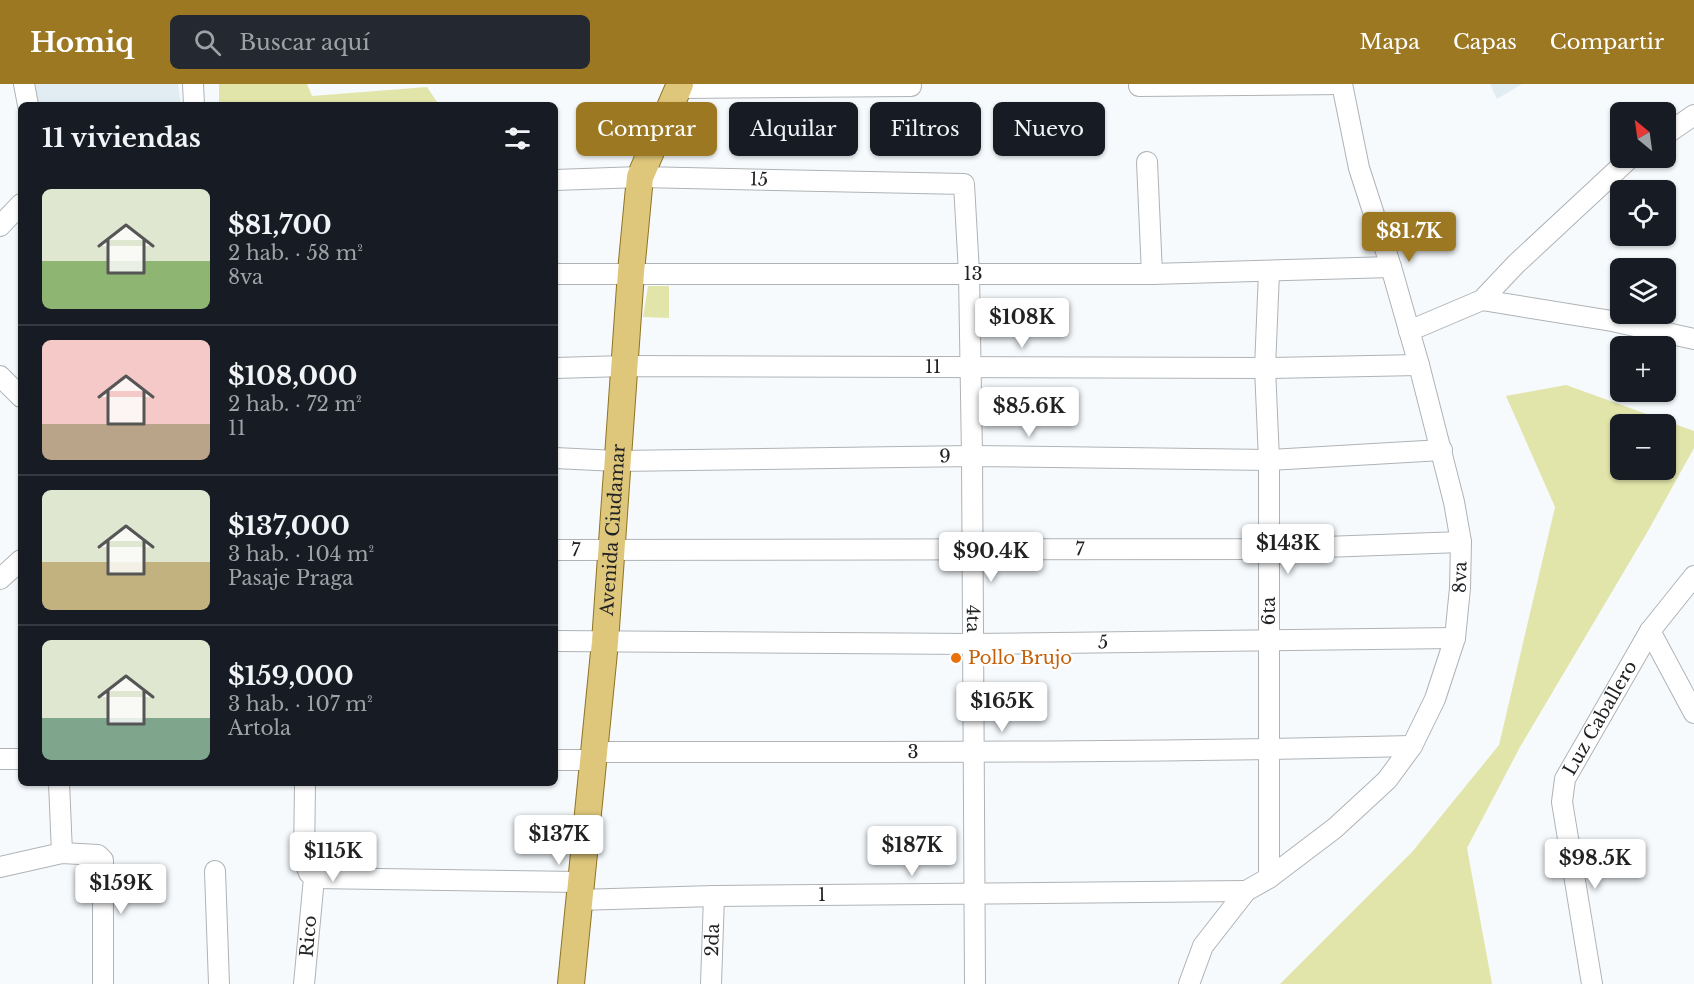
<!DOCTYPE html>
<html lang="es">
<head>
<meta charset="utf-8">
<style>
  :root { --surface:#171b24; --page:#242831; --text:#f1f3f6; --muted:#9ea1a6; --line:#363941; --accent:#9c7823 }
  body { margin:0; font-family:"Libre Baskerville",serif; background:var(--page); color:var(--text); height:100vh; display:flex; flex-direction:column; font-size:22px; white-space:nowrap }
  * { box-sizing:border-box; margin:0 }
  p { font-size:20px; color:var(--muted) }
  .icon { flex:none; width:33px; height:33px; fill:none; stroke:currentColor; stroke-width:2; stroke-linecap:round; stroke-linejoin:round }
  .map { position:relative; flex:1; overflow:hidden }
  .sheet { position:absolute; left:18px; top:18px; width:540px; height:684px; display:flex; flex-direction:column; background:var(--surface); border-radius:9px; box-shadow:0 2px 4px #0004 }
  .sheet>* { flex:none }
  .guide { position:absolute; left:576px; top:18px; width:570px; height:54px; display:flex; gap:12px }
  .needle { width:39px; rotate:331deg }
  .controls { position:absolute; left:1610px; top:18px; display:grid; gap:12px }
  .controls a { display:grid; place-items:center; width:66px; height:66px; border-radius:9px; background:var(--surface); box-shadow:0 2px 4px #0004; font-size:30px }
  .price { position:absolute; translate:-50% -51px; padding:0 14px; border-radius:6px; background:#fff; color:#222; font-size:20px; line-height:39px; filter:drop-shadow(0 2px 3px #0008) }
  .price::after { content:''; position:absolute; left:50%; top:36px; width:18px; height:14px; margin-left:-9px; background:inherit; clip-path:polygon(0 0,100% 0,50% 100%) }
  .price.active { background:var(--accent); color:#fff }
  ul { padding:0; list-style:none }
  li { display:flex; align-items:center; gap:18px; height:150px; padding:0 24px }
  li+li { border-top:2px solid var(--line) }
  li span { display:grid; place-items:center; flex:none; width:168px; height:120px; border-radius:9px; color:#555 }
  li>.icon { margin-inline-start:auto }
  span .icon { width:72px; height:72px; fill:#fffc; stroke-width:1 }
  li b { font-size:26px }
  h2 { display:flex; justify-content:space-between; align-items:center; height:72px; padding:0 24px; font-size:26px }
  .pill { padding:0 21px; border-radius:9px; background:var(--surface); box-shadow:0 2px 4px #0004; font-size:21px; line-height:54px }
  .pill.active { background:var(--accent); color:#fff }
  header { display:flex; align-items:center; gap:36px; box-sizing:border-box; height:84px; padding:0 30px; background:var(--accent); color:#fff }
  header strong { font-size:28px }
  nav { display:flex; gap:33px; margin-inline-start:auto; font-size:21px }
  .search { width:420px; height:54px; background:var(--page); display:flex; align-items:center; gap:15px; box-sizing:border-box; padding:0 21px; border-radius:9px; color:var(--muted); font-size:22px }
  .map>svg:first-child { display:block }
  .built { fill:#e2ecf3 }
  .green { fill:#e2e5aa; fill-rule:evenodd }
  .lines { fill:none; stroke-linecap:round; stroke-linejoin:round }
  .minor-casing { stroke:#afb3b6; stroke-width:22 }
  .major-casing { stroke:#8e7423; stroke-width:28 }
  .minor { stroke:#fff; stroke-width:20 }
  .major { stroke:#dec67b; stroke-width:26 }
  .food-dot { fill:#e8710a; stroke:#fff; stroke-width:2 }
  .labels { text-anchor:middle; stroke-width:4.5; stroke-linejoin:round; paint-order:stroke }
  .street-label { font-size:18px; fill:#212223; stroke:#fff }
  .food-label { font-size:18px; fill:#c56008; stroke:#fff; text-anchor:start }
</style>
</head>
<body>
<header>
<strong>Homiq</strong>
<div class="search"><svg class="icon" aria-label="search" viewBox="0 0 24 24"><circle cx="10" cy="10" r="6"/><path d="M15 15l6 6"/></svg>Buscar aquí</div>
<nav><a>Mapa</a><a>Capas</a><a>Compartir</a></nav>
</header>
<div class="map">
<svg width="1694" height="900" viewBox="0 0 1694 900">
  <rect width="100%" height="100%" fill="#f6fafd"/>
  <path class="built" d="M 28,0 L 178,0 L 181,21 L 34,21 Z
    M 1490,0 L 1522,0 L 1497,15 Z"/>
  <path class="green" d="M 219,0 L 307,0 L 312,12 L 427,3 L 439,21 L 219,21 Z
    M 648,202 L 669,202 L 669,234 L 643,233 Z
    M 1566,301 L 1694,347 L 1694,364 L 1648,447 L 1520,663 L 1467,764 L 1492,900 L 1280,900 L 1412,768 L 1499,661 L 1555,423 L 1506,312 ZM 1620,340 L 1665,340 L 1665,386 L 1620,386 Z"/>
  <g class="lines">
    <g class="minor-casing">
      <g id="minor">
        <path d="M 24,0 L 28,21"/>
        <path d="M 193,0 L 194,21"/>
        <path d="M 1139,0 L 1139,2 L 1342,0"/>
        <path d="M 679,4 L 911,2"/>
        <path d="M 1665,51 L 1694,31"/>
        <path d="M 1147,78 L 1152,190"/>
        <path id="s1" d="M 555,96 L 640,93 L 964,100 L 969,189 L 972,372 L 975,900"/>
        <path d="M 0,142 L 21,120"/>
        <path id="s2" d="M 555,190 L 1152,190 L 1391,183"/>
        <path d="M 1482,216 L 1612,237 L 1694,255"/>
        <path d="M 1409,247 L 1482,216 L 1516,180 L 1630,74"/>
        <path id="s3" d="M 555,284 L 625,282 L 1265,284 L 1419,281"/>
        <path d="M 0,292 L 21,313"/>
        <path id="s4" d="M 555,374 L 617,377 L 972,372 L 1269,376 L 1442,366"/>
        <path id="s5" d="M 555,466 L 1269,465 L 1461,458"/>
        <path d="M 0,495 L 21,476"/>
        <path d="M 1650,547 L 1694,629"/>
        <path id="s6" d="M 555,557 L 972,560 L 1455,554"/>
        <path id="s7" d="M 593,668 C 866,668 1139,669 1412,662"/>
        <path d="M 0,675 L 21,675"/>
        <path d="M 555,676 L 592,676"/>
        <path d="M 59,699 L 62,769"/>
        <path d="M 0,783 L 62,769 L 98,771 L 103,776 L 103,900"/>
        <path d="M 215,787 L 219,900"/>
        <path d="M 314,794 L 580,798"/>
        <path d="M 1269,794 L 1269,376 L 1265,284 L 1269,188"/>
        <path id="s8" d="M 578,816 L 714,812 L 1246,807"/>
        <path id="s9" d="M 304,900 L 314,794 L 309,789 L 304,776 L 305,699"/>
        <path id="s10" d="M 711,900 L 714,812"/>
        <path id="s11" d="M 1189,900 L 1203,862 L 1246,807 L 1269,794 L 1335,744 L 1387,696 L 1412,662 L 1435,615 L 1455,554 L 1460,504 L 1461,458 L 1454,418 L 1419,281 L 1391,183 L 1359,84 L 1342,0"/>
        <path id="s12" d="M 1592,900 L 1562,718 L 1565,695 L 1650,547 L 1694,492"/>
      </g>
    </g>
    <g class="major-casing">
      <g id="major">
        <path id="s13" d="M 571,900 L 605,558 L 631,188 L 640,93 L 680,0"/>
      </g>
    </g>
    <use href="#minor" class="minor"/>
    <use href="#major" class="major"/>
  </g>
  <circle class="food-dot" cx="956" cy="574" r="6"/>
  <g class="labels">
    <g class="street-label">
      <text dy="6" stroke="none"><textPath href="#s1" startOffset="204">15</textPath></text>
      <text dy="6" stroke="none"><textPath href="#s2" startOffset="418">13</textPath></text>
      <text dy="6" stroke="none"><textPath href="#s3" startOffset="378">11</textPath></text>
      <text dy="6" stroke="none"><textPath href="#s4" startOffset="390">9</textPath></text>
      <text dy="6" stroke="none"><textPath href="#s13" startOffset="456">Avenida Ciudamar</textPath></text>
      <text dy="6" stroke="none"><textPath href="#s5" startOffset="525">7</textPath></text>
      <text dy="6" stroke="none"><textPath href="#s5" startOffset="21">7</textPath></text>
      <text dy="6" stroke="none"><textPath href="#s11" startOffset="510">8va</textPath></text>
      <text transform="translate(1269 527) rotate(-90)" y="6">6ta</text>
      <text dy="6" stroke="none"><textPath href="#s1" startOffset="844">4ta</textPath></text>
      <text dy="6" stroke="none"><textPath href="#s6" startOffset="548">5</textPath></text>
      <text dy="6" stroke="none"><textPath href="#s12" startOffset="278">Luz Caballero</textPath></text>
      <text dy="6" stroke="none"><textPath href="#s7" startOffset="320">3</textPath></text>
      <text dy="6" stroke="none"><textPath href="#s8" startOffset="244">1</textPath></text>
      <text dy="6" stroke="none"><textPath href="#s9" startOffset="48">Rico</textPath></text>
      <text dy="6" stroke="none"><textPath href="#s10" startOffset="44">2da</textPath></text>
    </g>
    <g class="food-label">
      <text x="968" y="580">Pollo Brujo</text>
    </g>
  </g>
</svg>
<div class="controls">
<a><svg class="needle" viewBox="-14 -14 28 28"><path d="M0-13l5 13h-10z" fill="#e53935"/><path d="M0 13l5-13h-10z" fill="#9ea1a6"/></svg></a>
<a><svg class="icon" aria-label="locate" viewBox="0 0 24 24"><circle cx="12" cy="12" r="6"/><path d="M12 2v4M12 18v4M2 12h4M18 12h4"/></svg></a>
<a><svg class="icon" aria-label="layers" viewBox="0 0 24 24"><path d="M12 4l9 5-9 5-9-5zM3 14l9 5 9-5"/></svg></a>
<a>+</a>
<a>−</a>
</div>
<b class="price active" style="left:1409px;top:179px">$81.7K</b>
<b class="price" style="left:1022px;top:265px">$108K</b>
<b class="price" style="left:1029px;top:354px">$85.6K</b>
<b class="price" style="left:1288px;top:491px">$143K</b>
<b class="price" style="left:991px;top:499px">$90.4K</b>
<b class="price" style="left:1002px;top:649px">$165K</b>
<b class="price" style="left:559px;top:782px">$137K</b>
<b class="price" style="left:912px;top:793px">$187K</b>
<b class="price" style="left:333px;top:799px">$115K</b>
<b class="price" style="left:1595px;top:806px">$98.5K</b>
<b class="price" style="left:121px;top:831px">$159K</b>
<div class="guide">
<a class="pill active">Comprar</a>
<a class="pill">Alquilar</a>
<a class="pill">Filtros</a>
<a class="pill">Nuevo</a>
</div>
<section class="sheet">
<h2>11 viviendas<svg class="icon" aria-label="filters" viewBox="0 0 24 24"><path d="M4 7h16M4 17h16"/><circle cx="9" cy="7" r="2"/><circle cx="15" cy="17" r="2"/></svg></h2>
<ul>
<li><span style="background:linear-gradient(#dfe7d0 60%,#8fb573 0)"><svg class="icon" aria-label="home" viewBox="0 0 24 24"><path d="M3 11l9-7 9 7M6 9v11h12V9"/></svg></span><div><b>$81,700</b><p>2 hab. · 58 m²</p><p>8va</p></div></li>
<li><span style="background:linear-gradient(#f6c9c9 70%,#b9a48a 0)"><svg class="icon" aria-label="home" viewBox="0 0 24 24"><path d="M3 11l9-7 9 7M6 9v11h12V9"/></svg></span><div><b>$108,000</b><p>2 hab. · 72 m²</p><p>11</p></div></li>
<li><span style="background:linear-gradient(#dfe7d0 60%,#c2b280 0)"><svg class="icon" aria-label="home" viewBox="0 0 24 24"><path d="M3 11l9-7 9 7M6 9v11h12V9"/></svg></span><div><b>$137,000</b><p>3 hab. · 104 m²</p><p>Pasaje Praga</p></div></li>
<li><span style="background:linear-gradient(#dfe7d0 65%,#7fa58c 0)"><svg class="icon" aria-label="home" viewBox="0 0 24 24"><path d="M3 11l9-7 9 7M6 9v11h12V9"/></svg></span><div><b>$159,000</b><p>3 hab. · 107 m²</p><p>Artola</p></div></li>
</ul>
</section>
</div>
</body>
</html>
